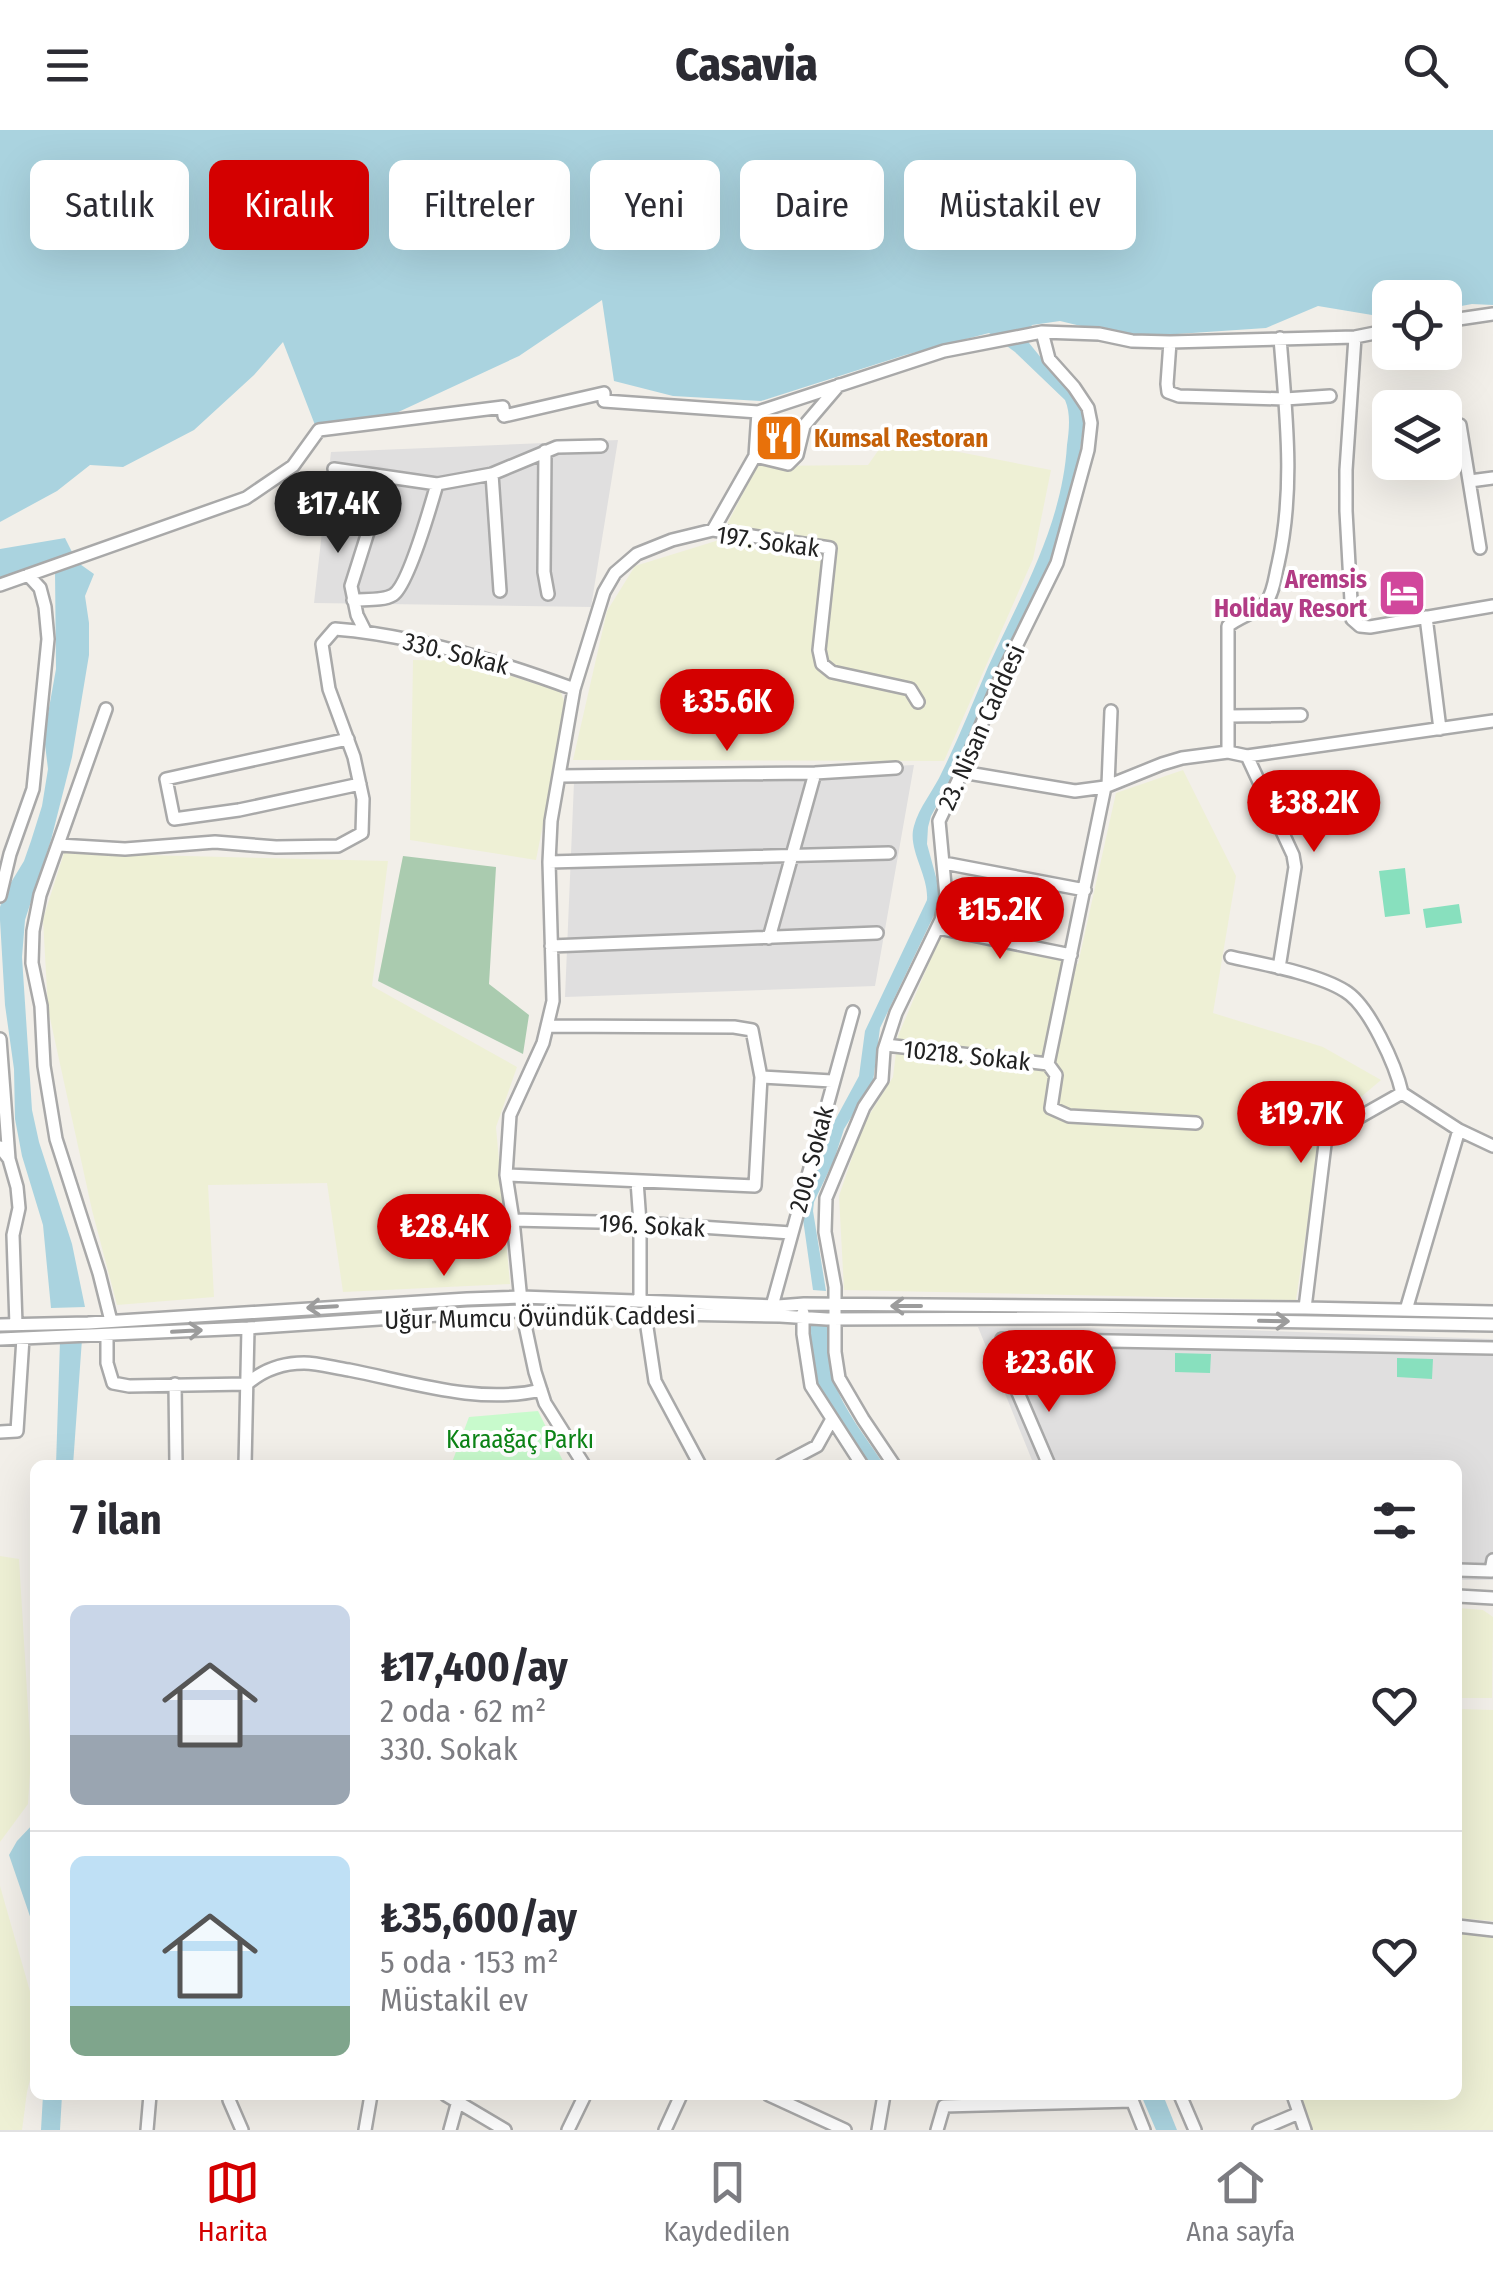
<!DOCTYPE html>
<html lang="tr">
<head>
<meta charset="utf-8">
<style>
  :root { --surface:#fff; --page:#f7f7f7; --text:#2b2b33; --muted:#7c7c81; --line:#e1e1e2; --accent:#d40000 }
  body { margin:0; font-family:"Fira Sans Condensed",sans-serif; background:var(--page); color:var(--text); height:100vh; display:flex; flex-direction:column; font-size:38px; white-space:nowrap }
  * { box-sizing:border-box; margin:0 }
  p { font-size:32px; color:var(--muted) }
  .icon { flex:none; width:55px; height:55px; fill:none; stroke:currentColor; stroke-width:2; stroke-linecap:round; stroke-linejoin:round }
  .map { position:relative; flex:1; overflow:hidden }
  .side { position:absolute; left:30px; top:1330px; width:1432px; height:640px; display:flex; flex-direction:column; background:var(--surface); border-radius:15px; box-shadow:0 10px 40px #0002 }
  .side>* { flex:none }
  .top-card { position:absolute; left:30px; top:30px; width:1435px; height:90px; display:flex; gap:20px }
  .tools { position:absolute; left:1372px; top:150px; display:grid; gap:20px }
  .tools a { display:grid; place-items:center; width:90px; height:90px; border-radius:15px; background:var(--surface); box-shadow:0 10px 40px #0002; font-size:50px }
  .price { position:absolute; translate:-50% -85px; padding:0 22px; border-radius:35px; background:var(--accent); color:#fff; font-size:32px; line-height:65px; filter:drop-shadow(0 2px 5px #0008) }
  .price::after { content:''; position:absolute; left:50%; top:60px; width:30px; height:22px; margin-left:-15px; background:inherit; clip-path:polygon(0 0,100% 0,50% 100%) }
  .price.selected { background:#222; color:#fff }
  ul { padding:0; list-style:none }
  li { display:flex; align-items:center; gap:30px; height:250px; padding:0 40px }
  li+li { border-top:2px solid var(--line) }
  li span { display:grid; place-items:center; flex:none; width:280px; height:200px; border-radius:15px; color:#555 }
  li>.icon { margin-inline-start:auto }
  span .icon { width:120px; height:120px; fill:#fffc; stroke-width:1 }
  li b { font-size:42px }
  h2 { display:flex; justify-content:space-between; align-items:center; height:120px; padding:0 40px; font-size:42px }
  .tag { padding:0 35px; border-radius:15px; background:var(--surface); box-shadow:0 10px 40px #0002; font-size:35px; line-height:90px }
  .tag.selected { background:var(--accent); color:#fff }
  header { display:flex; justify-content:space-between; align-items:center; height:130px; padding:0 40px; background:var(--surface); font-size:45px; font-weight:800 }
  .tabs { display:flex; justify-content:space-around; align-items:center; height:140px; border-top:2px solid var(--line); background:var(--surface); font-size:28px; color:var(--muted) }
  .tabs a { display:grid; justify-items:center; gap:5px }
  .tabs .selected { color:var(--accent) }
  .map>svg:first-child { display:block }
  .residential { fill:#e0dfdf }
  .farmland { fill:#eef0d5 }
  .cemetery { fill:#aacbaf }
  .park { fill:#c8facc }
  .pitch { fill:#88e0be }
  .water { fill:#aad3df }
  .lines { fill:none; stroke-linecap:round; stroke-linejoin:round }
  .minor-casing { stroke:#a9a9a9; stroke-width:16 }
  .minor { stroke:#fff; stroke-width:11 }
  .oneway { stroke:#9c9c9c }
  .labels { text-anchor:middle; stroke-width:8; stroke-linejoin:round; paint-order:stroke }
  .food-label { font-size:25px; font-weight:bold; fill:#c56008; stroke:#fff; text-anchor:start }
  .street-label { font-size:25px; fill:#222; stroke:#fff }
  .hotel-label { font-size:25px; font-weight:bold; fill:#b23c85; stroke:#fff; text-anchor:end }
  .park-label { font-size:25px; fill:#0c8416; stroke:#fff }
</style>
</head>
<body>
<header><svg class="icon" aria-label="menu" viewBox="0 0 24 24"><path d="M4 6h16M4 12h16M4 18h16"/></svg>Casavia<svg class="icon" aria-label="search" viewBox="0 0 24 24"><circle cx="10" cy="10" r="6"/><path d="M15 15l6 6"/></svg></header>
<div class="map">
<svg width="1493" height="2000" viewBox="0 0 1493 2000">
  <rect width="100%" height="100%" fill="#f2efe9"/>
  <path class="residential" d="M 618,310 L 591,477 L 314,473 L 331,322 Z
    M 914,635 L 875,856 L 565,867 L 574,652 Z
    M 978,1197 L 1243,1200 L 1493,1209 L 1493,1450 L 1462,1450 L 1461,1458 L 1458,1458 L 1458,1335 L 1034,1335 Z"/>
  <path class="farmland" d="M 887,308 L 1051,340 L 1033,429 L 944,631 L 573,630 L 607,481 L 635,436 L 719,410 L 757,336 L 868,335 Z
    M 413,530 L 464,531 L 561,562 L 566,577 L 536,730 L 410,710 Z
    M 1183,640 L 1236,746 L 1213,883 L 1323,917 L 1381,950 L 1321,1001 L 1296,1170 L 844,1160 L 839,1066 L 863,995 L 893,947 L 898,906 L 940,807 L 1078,834 L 1116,663 Z
    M 64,723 L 388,731 L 372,856 L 517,937 L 496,997 L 510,1154 L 343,1162 L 327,1053 L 208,1055 L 214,1167 L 117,1175 L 92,1080 L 48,879 L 43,789 Z
    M 0,1426 L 19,1429 L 31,1628 L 28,1674 L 0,1712 Z
    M 1458,1478 L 1483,1480 L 1493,1487 L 1492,1568 L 1458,1568 Z
    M 1458,1579 L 1493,1580 L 1493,1791 L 1458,1788 Z
    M 0,1756 L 35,1879 L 35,1929 L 27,1962 L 22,2000 L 0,2000 Z
    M 1458,1803 L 1493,1807 L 1493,2000 L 1309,2000 L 1296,1965 L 1458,1965 Z"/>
  <path class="cemetery" d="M 403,726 L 496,737 L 489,854 L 529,885 L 523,924 L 378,851 Z"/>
  <path class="park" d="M 538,1281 L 565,1335 L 451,1335 L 469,1287 Z"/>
  <path class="pitch" d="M 1405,738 L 1410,784 L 1385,787 L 1379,741 Z
    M 1459,774 L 1462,793 L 1426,798 L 1423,779 Z
    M 1175,1223 L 1211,1224 L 1210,1243 L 1175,1242 Z
    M 1397,1228 L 1433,1229 L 1432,1249 L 1397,1247 Z"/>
  <path class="water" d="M 0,0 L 1493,0 L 1493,175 L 1472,174 L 1445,179 L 1445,168 L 1390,168 L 1390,188 L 1318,176 L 1266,198 L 1177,204 L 1123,206 L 1060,191 L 1032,195 L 1025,208 L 1080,276 L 1084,290 L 1078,336 L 1064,392 L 1049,440 L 1016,503 L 956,641 L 931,686 L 928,697 L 927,714 L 939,758 L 936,781 L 880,898 L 873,952 L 844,999 L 834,1030 L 814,1072 L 813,1081 L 826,1161 L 813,1160 L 802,1082 L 833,994 L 859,946 L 865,901 L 927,770 C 929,745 907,719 914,696 C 919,677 934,660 942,642 C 959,608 973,572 988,537 C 1021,465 1062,396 1067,315 C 1069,300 1071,284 1065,270 L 1015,222 L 989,203 L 905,225 L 761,271 L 673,266 L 614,251 L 602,170 L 519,226 L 394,284 L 315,295 L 283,212 L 254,245 L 194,300 L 123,337 L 90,335 L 57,361 L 0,392 Z
    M 65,408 L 77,432 L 94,444 L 85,466 L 89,493 L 89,525 L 72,627 L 51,710 L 25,790 L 22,827 L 32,980 L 39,1012 L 72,1114 L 85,1177 L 51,1178 L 43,1095 L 22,1026 L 15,989 L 14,939 L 5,875 L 0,790 L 0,777 L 4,764 L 24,731 L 31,711 L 42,676 L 48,639 L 44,606 L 56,539 L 55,441 L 0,455 L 0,419 Z
    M 807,1194 L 827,1195 C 828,1214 829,1233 834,1251 C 843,1279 868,1310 884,1335 L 869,1335 L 818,1255 L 812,1240 Z
    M 82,1209 L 73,1335 L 56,1335 L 60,1211 Z
    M 35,1692 L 35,1801 L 9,1725 L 17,1711 Z
    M 43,1965 L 62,1965 L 60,2000 L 41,2000 Z
    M 1141,1965 L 1163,1965 L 1177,2000 L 1156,2000 Z"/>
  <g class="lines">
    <g class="minor-casing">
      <path id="minor" d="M 1445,191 L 1493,184
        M 1355,207 L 1346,340 L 1346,381 L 1352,489 L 1360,496 L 1370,497 L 1493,476
        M 1170,212 L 1167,254 L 1168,262 L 1179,266 L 1285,269 L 1330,266
        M 1460,295 L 1480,418
        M 545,321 L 544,442 L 548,464
        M 755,326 L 788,334 L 797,325 L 804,296 L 839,255
        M 334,339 L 437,354 L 492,344 L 557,317 L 601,316
        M 492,344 L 500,461
        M 1470,351 L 1493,348
        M 713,400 L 755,326 L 758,282
        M 0,455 L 246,368 L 293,336 L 319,300 L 503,277 L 504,286 L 604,263 L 604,271 L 758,282 L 944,221 L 1042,202 L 1099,204 L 1132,211 L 1170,212 L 1355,207 L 1390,200
        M 353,470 C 365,469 383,471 393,465 C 408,456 431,375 437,354
        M 1426,487 L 1440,599
        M 365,501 L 357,485 L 351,456 L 385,348
        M 106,579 L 40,765 L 33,801 L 32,833 L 41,876 L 44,936 L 56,1009 L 99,1143 L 111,1191
        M 1229,586 L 1301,585
        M 348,609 L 166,649 L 174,689 L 239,680 L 360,654
        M 1228,622 L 1228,496 C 1240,486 1259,482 1267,471 C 1274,461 1275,446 1278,434 C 1295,359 1286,284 1280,208
        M 1247,626 L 1293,725 L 1295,737 L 1279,838
        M 962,642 L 1075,661 L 1105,657 L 1162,634 L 1182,628 L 1228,622 L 1247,626 L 1493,591
        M 560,646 L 815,643 L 896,638
        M 1108,655 L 1111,581
        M 1105,657 L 1048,934 L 1056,945 L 1051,978 L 1069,986 L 1196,993
        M 59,715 L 125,719 L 215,712 L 276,717 L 338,716 L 362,703 L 363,669 L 354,627 L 329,559 L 322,514 L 335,499 C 413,505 501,532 574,559
        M 549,732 L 889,723
        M 944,733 L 1085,760
        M 0,766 L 10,724 L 33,659 L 48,509 L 45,477 L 40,458 L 28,445
        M 938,798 L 1071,825
        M 769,808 L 815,643
        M 551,816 L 877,803
        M 1231,827 C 1263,834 1318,844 1345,861 C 1369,875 1396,936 1402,963 L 1459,1000 L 1406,1180
        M 0,909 L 9,1029
        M 886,915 L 1048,934
        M 761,947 L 832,951
        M 1459,1000 L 1493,1016
        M 0,1017 L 9,1029 L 17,1057 L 19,1078 L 13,1105 L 16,1195
        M 506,1045 L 755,1056 L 761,947 L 752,900 L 734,897 L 547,896
        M 637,1051 L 640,1093 L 640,1171
        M 513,1090 L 640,1093 L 791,1103
        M 772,1176 L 853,882
        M 1305,1178 L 1326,1006 L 1402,963
        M 803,1183 L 803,1204 L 811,1256 L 862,1335
        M 645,1184 L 655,1251 L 700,1335
        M 0,1195 L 88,1193 L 467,1169 L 521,1167 L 778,1176 L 804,1174 L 1305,1178 L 1493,1182
        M 107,1205 L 107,1233 L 113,1253 L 129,1256 L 247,1254 C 263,1240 282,1233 304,1233 C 318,1233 335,1238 349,1240 C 411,1252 479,1275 541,1260
        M 0,1209 L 248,1198 L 468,1183 L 522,1181 L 780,1186 L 827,1189 L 1090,1188 L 1493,1195
        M 175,1254 L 176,1335
        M 0,1302 L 17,1301 L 23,1208
        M 245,1335 L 248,1198
        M 584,1335 L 545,1273 L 535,1242 L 522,1181 L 513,1090 L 506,1045 L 510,985 L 543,913 L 553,871 L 549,732 L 551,691 L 574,559 L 604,462 L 615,443 L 637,424 L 672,410 L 713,400 L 830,418 L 819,520 L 822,534 L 832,542 L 910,559 L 918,572
        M 781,1335 L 817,1316 L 832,1289
        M 894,1335 L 863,1289 L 839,1248 L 835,1222 L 835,1157 L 825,1102 L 826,1068 L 864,977 L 882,950 L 884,920 L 896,883 L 941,790 L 946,766 L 939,691 L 962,642 L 1001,547 L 1057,433 L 1088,320 L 1091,293 L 1088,278 L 1074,257 L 1049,229 L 1042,202
        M 1049,1335 L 1013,1251 L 1002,1209 L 1493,1218
        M 1458,1440 L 1491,1441 L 1493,1430
        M 1458,1466 L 1493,1468
        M 1458,1796 L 1493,1800
        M 229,1965 L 229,1970 L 242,2000
        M 446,1965 L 505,2000
        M 769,1965 L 845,2000
        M 1130,1965 L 1144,2000
        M 1180,1965 L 1195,2000
        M 1293,1965 L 1305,2000
        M 147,2000 L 150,1965
        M 365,2000 L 371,1965
        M 450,2000 L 458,1971
        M 568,2000 L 585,1965
        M 665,2000 L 681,1965
        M 878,2000 L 884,1965
        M 937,2000 L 944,1976 L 1132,1971
        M 1259,2000 L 1299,1983"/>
    </g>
    <use href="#minor" class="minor"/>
  </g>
  <defs><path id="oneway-shaft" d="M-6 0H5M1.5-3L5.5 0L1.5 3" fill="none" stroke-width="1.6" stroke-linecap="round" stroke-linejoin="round" transform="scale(2.5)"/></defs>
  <g class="oneway">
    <use href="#oneway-shaft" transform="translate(906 1176) rotate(-180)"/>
    <use href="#oneway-shaft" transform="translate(322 1177) rotate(177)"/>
    <use href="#oneway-shaft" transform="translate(1274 1191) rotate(1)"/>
    <use href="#oneway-shaft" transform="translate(187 1201) rotate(-3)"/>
  </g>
  <defs>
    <g id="restaurant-square" transform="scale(2.5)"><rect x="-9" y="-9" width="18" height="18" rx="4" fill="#e8710a" stroke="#fff"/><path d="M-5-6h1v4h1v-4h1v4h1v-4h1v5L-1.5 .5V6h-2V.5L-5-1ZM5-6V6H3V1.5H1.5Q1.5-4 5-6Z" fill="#fff"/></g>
    <g id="hotel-square" transform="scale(2.5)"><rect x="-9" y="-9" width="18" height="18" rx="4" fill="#d1479c" stroke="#fff"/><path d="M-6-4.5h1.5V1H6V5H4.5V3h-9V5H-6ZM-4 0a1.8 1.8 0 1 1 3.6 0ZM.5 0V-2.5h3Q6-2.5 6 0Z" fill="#fff"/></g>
  </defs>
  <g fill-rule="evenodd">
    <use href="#restaurant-square" x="779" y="308"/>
    <use href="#hotel-square" x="1402" y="463"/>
  </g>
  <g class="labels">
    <g class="food-label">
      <text x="814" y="317">Kumsal Restoran</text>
    </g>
    <g class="street-label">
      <text transform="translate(768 411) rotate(8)" y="9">197. Sokak</text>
      <text transform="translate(456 523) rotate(14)" y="9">330. Sokak</text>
      <text transform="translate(981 597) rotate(-66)" y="9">23. Nisan Caddesi</text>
      <text transform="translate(967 925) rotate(6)" y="9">10218. Sokak</text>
      <text transform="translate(811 1029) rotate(-75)" y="9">200. Sokak</text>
      <text transform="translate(652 1095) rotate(3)" y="9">196. Sokak</text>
      <text transform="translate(540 1187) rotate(-1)" y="9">Uğur Mumcu Övündük Caddesi</text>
    </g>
    <g class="hotel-label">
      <text x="1367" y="458">Aremsis<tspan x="1367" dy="29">Holiday Resort</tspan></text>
    </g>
    <g class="park-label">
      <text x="520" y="1318">Karaağaç Parkı</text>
    </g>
  </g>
</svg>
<div class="tools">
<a><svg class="icon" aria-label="locate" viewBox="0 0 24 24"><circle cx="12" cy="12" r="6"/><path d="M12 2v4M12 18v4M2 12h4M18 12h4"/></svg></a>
<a><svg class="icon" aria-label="layers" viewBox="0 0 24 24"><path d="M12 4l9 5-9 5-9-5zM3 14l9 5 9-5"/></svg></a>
</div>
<b class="price selected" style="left:338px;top:426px">₺17.4K</b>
<b class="price" style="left:727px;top:624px">₺35.6K</b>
<b class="price" style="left:1314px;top:725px">₺38.2K</b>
<b class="price" style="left:1000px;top:832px">₺15.2K</b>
<b class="price" style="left:1301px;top:1036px">₺19.7K</b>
<b class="price" style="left:444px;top:1149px">₺28.4K</b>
<b class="price" style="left:1049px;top:1285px">₺23.6K</b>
<div class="top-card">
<a class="tag">Satılık</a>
<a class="tag selected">Kiralık</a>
<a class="tag">Filtreler</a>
<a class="tag">Yeni</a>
<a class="tag">Daire</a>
<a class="tag">Müstakil ev</a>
</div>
<section class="side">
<h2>7 ilan<svg class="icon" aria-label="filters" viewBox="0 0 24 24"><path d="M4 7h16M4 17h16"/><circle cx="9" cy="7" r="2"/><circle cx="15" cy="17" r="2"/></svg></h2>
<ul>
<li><span style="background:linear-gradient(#c9d6e8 65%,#9aa5b1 0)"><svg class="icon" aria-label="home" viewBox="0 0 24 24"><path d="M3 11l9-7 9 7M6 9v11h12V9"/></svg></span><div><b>₺17,400/ay</b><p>2 oda · 62 m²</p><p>330. Sokak</p></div><svg class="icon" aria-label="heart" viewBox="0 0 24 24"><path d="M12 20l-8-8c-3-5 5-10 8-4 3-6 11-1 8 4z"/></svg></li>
<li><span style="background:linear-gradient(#bfe0f5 75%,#7fa58c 0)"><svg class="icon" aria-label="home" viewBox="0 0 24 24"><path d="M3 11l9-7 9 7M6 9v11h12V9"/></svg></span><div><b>₺35,600/ay</b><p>5 oda · 153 m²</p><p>Müstakil ev</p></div><svg class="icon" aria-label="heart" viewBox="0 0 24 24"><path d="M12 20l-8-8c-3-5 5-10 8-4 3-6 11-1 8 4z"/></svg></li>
</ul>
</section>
</div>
<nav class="tabs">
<a class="selected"><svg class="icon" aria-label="map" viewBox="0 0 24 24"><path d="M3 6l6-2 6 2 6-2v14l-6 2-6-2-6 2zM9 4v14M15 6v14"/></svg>Harita</a>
<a><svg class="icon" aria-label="saved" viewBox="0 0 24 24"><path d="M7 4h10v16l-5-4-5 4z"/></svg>Kaydedilen</a>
<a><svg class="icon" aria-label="home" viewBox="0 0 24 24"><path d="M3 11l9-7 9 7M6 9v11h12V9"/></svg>Ana sayfa</a>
</nav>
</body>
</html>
